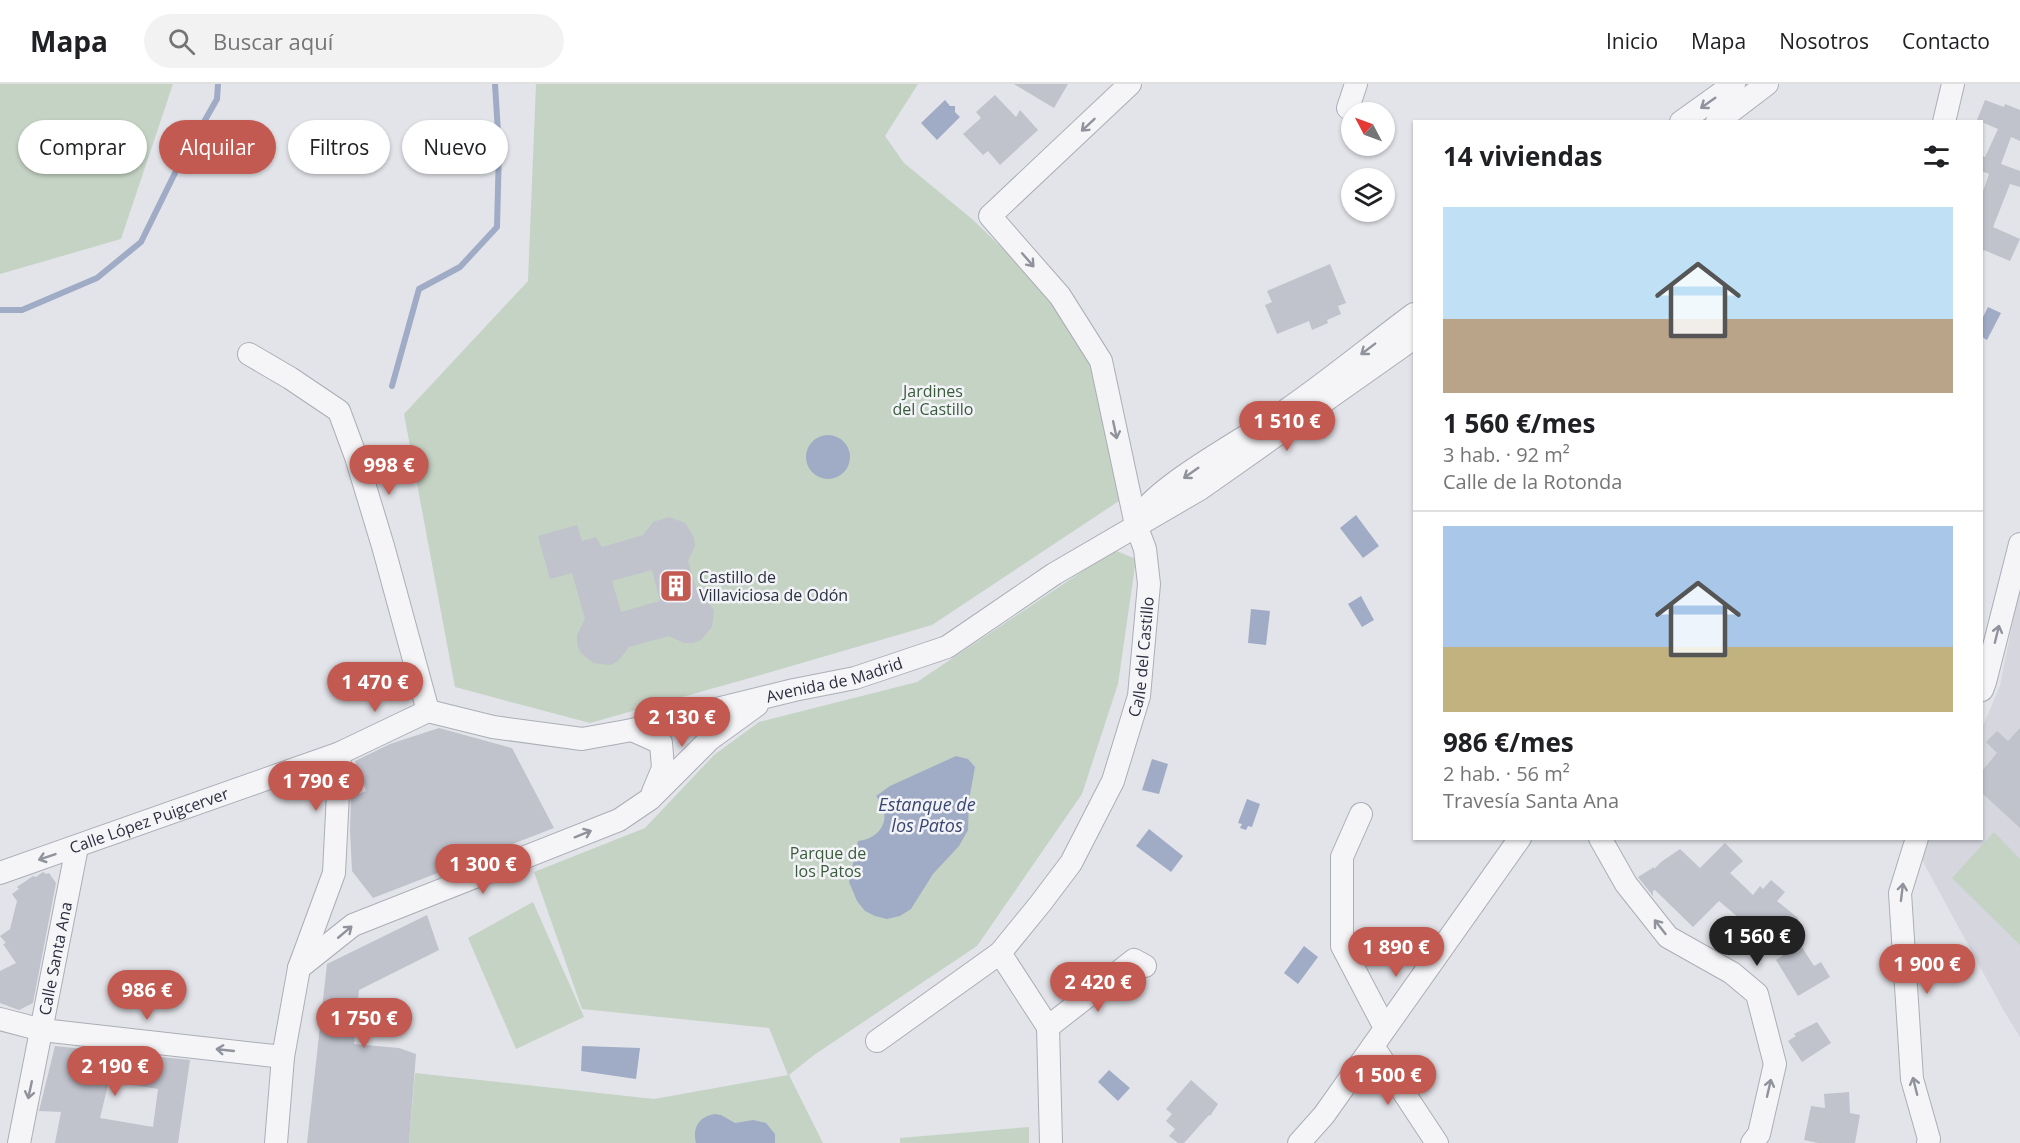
<!DOCTYPE html>
<html lang="es">
<head>
<meta charset="utf-8">
<style>
  :root { --surface:#fff; --page:#f2f2f2; --text:#202124; --muted:#757577; --line:#e0e0e0; --accent:#c35a52 }
  body { margin:0; font-family:"Open Sans",sans-serif; background:var(--page); color:var(--text); height:100vh; display:flex; flex-direction:column; font-size:22px; white-space:nowrap }
  * { box-sizing:border-box; margin:0 }
  p { font-size:20px; color:var(--muted) }
  .icon { flex:none; width:33px; height:33px; fill:none; stroke:currentColor; stroke-width:2; stroke-linecap:round; stroke-linejoin:round }
  .map { position:relative; flex:1; overflow:hidden }
  .details { position:absolute; left:1413px; top:36px; width:570px; height:720px; display:flex; flex-direction:column; background:var(--surface); border-radius:0px; box-shadow:0 2px 4px #0004 }
  .details>* { flex:none }
  .top-card { position:absolute; left:18px; top:36px; width:570px; height:54px; display:flex; gap:12px }
  .needle { width:39px; rotate:311deg }
  .controls { position:absolute; left:1341px; top:18px; display:grid; gap:12px }
  .controls a { display:grid; place-items:center; width:54px; height:54px; border-radius:50%; background:var(--surface); box-shadow:0 2px 4px #0004; font-size:30px }
  .price { position:absolute; translate:-50% -51px; padding:0 14px; border-radius:21px; background:var(--accent); color:#fff; font-size:20px; line-height:39px; filter:drop-shadow(0 2px 3px #0008) }
  .price::after { content:''; position:absolute; left:50%; top:36px; width:18px; height:14px; margin-left:-9px; background:inherit; clip-path:polygon(0 0,100% 0,50% 100%) }
  .price.on { background:#222; color:#fff }
  ul { padding:0; list-style:none }
  li { display:grid; align-content:center; gap:12px; height:318px; padding:0 30px }
  li+li { border-top:2px solid var(--line) }
  li span { display:grid; place-items:center; height:186px; border-radius:0px; color:#555 }
  li>.icon { margin-inline-start:auto }
  span .icon { width:108px; height:108px; fill:#fffc; stroke-width:1 }
  li b { font-size:26px }
  h2 { display:flex; justify-content:space-between; align-items:center; height:72px; padding:0 30px; font-size:26px }
  .pill { padding:0 21px; border-radius:27px; background:var(--surface); box-shadow:0 2px 4px #0004; font-size:21px; line-height:54px }
  .pill.on { background:var(--accent); color:#fff }
  header { display:flex; align-items:center; gap:36px; box-sizing:border-box; height:84px; padding:0 30px; background:var(--surface); border-bottom:2px solid var(--line) }
  header strong { font-size:28px }
  nav { display:flex; gap:33px; margin-inline-start:auto; font-size:21px }
  .search { width:420px; height:54px; background:var(--page); display:flex; align-items:center; gap:15px; box-sizing:border-box; padding:0 21px; border-radius:33px; color:var(--muted); font-size:22px }
  .map>svg:first-child { display:block }
  .built { fill:#d5d6de }
  .green { fill:#c5d3c4 }
  .water { fill:#a0abc6 }
  .lines { fill:none; stroke-linecap:round; stroke-linejoin:round }
  .stream { stroke:#a0abc6; stroke-width:6 }
  .building { fill:#c0c2cc; fill-rule:evenodd }
  .street-casing { stroke:#abaeb6; stroke-width:24 }
  .street { stroke:#f5f5f8; stroke-width:22 }
  .oneway { stroke:#90929c }
  .labels { text-anchor:middle; stroke-width:5; stroke-linejoin:round; paint-order:stroke }
  .park-label { font-size:16px; fill:#3a5b3b; stroke:#f2f3f7 }
  .poi-label { font-size:16px; fill:#2c2f40; stroke:#f2f3f7; text-anchor:start }
  .street-label { font-size:16px; fill:#2c2f40; stroke:#f2f3f7 }
  .water-label { font-size:18px; font-style:italic; fill:#394671; stroke:#f2f3f7 }
</style>
</head>
<body>
<header>
<strong>Mapa</strong>
<div class="search"><svg class="icon" aria-label="search" viewBox="0 0 24 24"><circle cx="10" cy="10" r="6"/><path d="M15 15l6 6"/></svg>Buscar aquí</div>
<nav><a>Inicio</a><a>Mapa</a><a>Nosotros</a><a>Contacto</a></nav>
</header>
<div class="map">
<svg width="2020" height="1059" viewBox="0 0 2020 1059">
  <rect width="100%" height="100%" fill="#e2e4e9"/>
  <path class="built" d="M 2020,500 L 2020,953 L 2004,927 L 1921,774 L 1929,755 L 1982,754 L 1982,644 L 2000,602 Z"/>
  <path class="green" d="M 0,0 L 173,0 L 121,155 L 0,190 Z
    M 536,0 L 918,0 L 885,52 L 904,79 L 972,135 L 1048,208 L 1093,285 L 1134,407 L 932,541 L 764,590 L 590,639 L 455,603 L 404,330 L 528,197 Z
    M 1114,466 L 1136,475 L 1118,600 L 1082,710 L 977,862 L 814,971 L 789,991 L 823,1059 L 409,1059 L 415,989 L 654,1015 L 788,991 L 769,944 L 582,925 L 534,788 L 645,744 L 714,671 L 759,638 L 917,598 Z
    M 1994,748 L 2020,775 L 2020,861 L 1952,794 Z
    M 533,818 L 584,933 L 516,965 L 468,854 Z
    M 1029,1043 L 1029,1059 L 900,1059 L 900,1054 Z"/>
  <path class="water" d="M 945,16 L 950,22 L 955,22 L 955,28 L 960,33 L 937,56 L 921,39 Z
    M 1988,223 L 2001,229 L 1987,256 L 1982,253 L 1982,235 Z
    M806 373a22 22 0 1 1 44 0a22 22 0 1 1-44 0Z
    M 1356,431 L 1379,462 L 1363,474 L 1340,444 Z
    M 1361,512 L 1374,536 L 1362,543 L 1348,520 Z
    M 1251,525 L 1270,527 L 1266,561 L 1248,559 Z
    M 956,672 L 968,675 L 975,683 L 969,716 L 968,746 L 959,762 L 933,790 L 911,825 L 900,832 L 887,835 L 875,832 L 865,827 L 857,817 L 849,798 L 858,757 C 883,755 893,731 876,712 L 890,702 Z
    M 1152,675 L 1168,680 L 1159,710 L 1142,706 Z
    M 1247,715 L 1260,720 L 1252,743 L 1248,742 L 1246,746 L 1240,744 L 1242,740 L 1238,739 Z
    M 1149,745 L 1183,772 L 1171,788 L 1136,762 Z
    M 1407,849 L 1421,860 L 1398,889 L 1384,877 Z
    M 1304,862 L 1318,873 L 1298,900 L 1284,889 Z
    M 582,962 L 640,964 L 636,995 L 581,987 Z
    M 1109,986 L 1130,1004 L 1118,1017 L 1098,998 Z
    M 715,1030 L 721,1031 L 735,1039 L 753,1036 L 766,1039 L 775,1050 L 775,1059 L 696,1059 C 692,1044 699,1032 715,1030 Z"/>
  <g class="lines">
    <path class="stream" d="M 0,226 L 22,226 L 97,194 L 141,158 L 175,89 L 217,15 L 218,0
      M 392,302 L 419,205 L 460,183 L 497,143 L 499,65 L 495,0"/>
  </g>
  <path class="building" d="M 1014,0 L 1068,0 L 1054,24 Z
    M 995,11 L 1016,33 L 1020,26 L 1038,46 L 1000,81 L 988,67 L 983,71 L 963,50 L 981,34 L 976,28 Z
    M 1985,16 L 2004,23 L 2005,20 L 2020,26 L 2020,57 L 2011,53 L 2001,80 L 2020,87 L 2020,103 L 2010,100 L 1993,143 L 2020,155 L 2010,177 L 1984,166 L 1982,169 L 1982,110 L 1989,90 L 1982,87 L 1982,72 L 1985,73 L 1998,45 L 1977,36 Z
    M 1330,180 L 1346,219 L 1338,222 L 1341,230 L 1327,236 L 1328,239 L 1312,246 L 1309,237 L 1277,250 L 1265,221 L 1272,218 L 1267,207 Z
    M 669,433 L 685,439 L 694,453 L 695,462 L 688,477 L 697,508 L 704,512 L 714,526 L 712,543 L 701,556 L 693,559 L 684,559 L 669,552 L 629,563 L 618,577 L 610,581 L 593,579 L 580,568 L 577,559 L 577,551 L 585,535 L 572,489 L 550,495 L 538,452 L 577,441 L 582,457 L 596,453 L 602,463 L 643,451 L 653,438 ZM 652,486 L 660,517 L 621,528 L 612,497 Z
    M 439,644 L 512,664 L 554,744 L 373,814 L 352,787 L 350,746 L 351,713 L 366,707 L 355,677 L 390,660 Z
    M 2020,644 L 2020,744 L 1982,709 L 1982,687 L 1997,669 L 1986,658 L 1997,647 L 2008,657 Z
    M 1725,759 L 1743,777 L 1730,789 L 1753,811 L 1760,802 L 1763,805 L 1771,796 L 1785,808 L 1777,817 L 1798,834 L 1787,847 L 1774,835 L 1759,851 L 1719,817 L 1693,843 L 1655,806 L 1653,807 L 1653,812 L 1638,793 L 1654,783 L 1654,785 L 1661,778 L 1680,765 L 1700,784 Z
    M 43,788 L 46,790 L 49,789 L 56,799 L 33,919 L 19,926 L 0,919 L 0,887 L 16,879 L 3,860 L 6,859 L 0,852 L 10,845 L 17,817 L 12,810 L 19,805 L 17,803 L 33,792 L 36,793 Z
    M 427,831 L 439,866 L 359,906 L 354,960 L 399,964 L 416,970 L 409,1059 L 307,1059 L 327,880 Z
    M 1800,860 L 1814,882 L 1821,878 L 1830,893 L 1798,912 L 1776,876 Z
    M 1817,938 L 1831,959 L 1802,978 L 1788,957 L 1796,952 L 1794,950 Z
    M 55,962 L 190,976 L 178,1059 L 55,1059 L 61,1028 L 39,1027 ZM 109,997 L 158,1005 L 153,1043 L 100,1034 Z
    M 1191,996 L 1218,1020 L 1210,1032 L 1209,1031 L 1184,1059 L 1178,1059 L 1169,1052 L 1175,1045 L 1166,1037 L 1172,1030 L 1166,1025 Z
    M 1849,1008 L 1850,1029 L 1860,1031 L 1855,1059 L 1818,1059 L 1804,1056 L 1811,1022 L 1825,1024 L 1824,1010 Z"/>
  <g class="lines">
    <g class="street-casing">
      <g id="street">
        <path d="M 1348,24 L 1356,0"/>
        <path d="M 1681,38 L 1734,0"/>
        <path d="M 1717,38 L 1767,0"/>
        <path d="M 1944,38 L 1953,0"/>
        <path d="M 249,270 L 290,294 L 339,327 L 356,373 L 383,462 L 428,627"/>
        <path d="M 1139,434 C 1152,405 1245,354 1275,334 C 1323,302 1368,264 1414,230"/>
        <path d="M 1982,606 L 1985,598 L 2020,460"/>
        <path id="s1" d="M 428,627 L 493,643 L 582,655 L 632,646 L 794,606 L 855,594 L 947,563 L 1054,490 L 1200,405 L 1414,254"/>
        <path d="M 632,646 L 661,659 L 663,684 L 653,708"/>
        <path d="M 1361,730 L 1342,773 L 1342,862 L 1385,944"/>
        <path d="M 1600,754 L 1626,800 L 1668,853 L 1732,889 L 1757,910 L 1775,980 L 1759,1050 L 1752,1059"/>
        <path d="M 1917,754 L 1900,809 L 1912,995 L 1929,1055 L 1928,1059"/>
        <path id="s2" d="M 0,789 L 340,669 L 428,627"/>
        <path d="M 1000,869 L 1048,943 L 1051,1059"/>
        <path d="M 299,884 L 353,841 L 619,736 L 650,715 L 710,655 L 757,621"/>
        <path d="M 0,935 L 42,946 L 283,973"/>
        <path d="M 1048,943 L 1134,876 L 1145,882"/>
        <path id="s3" d="M 877,957 L 1000,869 L 1040,820 L 1071,779 L 1113,697 L 1139,612 L 1149,500 L 1145,465 L 1136,441 L 1101,277 L 1060,212 L 990,132 L 1130,0"/>
        <path d="M 1373,962 L 1437,1059"/>
        <path id="s4" d="M 19,1059 L 77,763"/>
        <path d="M 276,1059 L 283,973 L 299,884 L 334,789 L 340,669"/>
        <path d="M 1299,1059 L 1324,1031 L 1520,754"/>
      </g>
    </g>
    <use href="#street" class="street"/>
  </g>
  <defs><path id="oneway-shaft" d="M-6 0H5M1.5-3L5.5 0L1.5 3" fill="none" stroke-width="1.6" stroke-linecap="round" stroke-linejoin="round" transform="scale(1.5)"/></defs>
  <g class="oneway">
    <use href="#oneway-shaft" transform="translate(1708 19) rotate(145)"/>
    <use href="#oneway-shaft" transform="translate(1088 41) rotate(137)"/>
    <use href="#oneway-shaft" transform="translate(1028 176) rotate(49)"/>
    <use href="#oneway-shaft" transform="translate(1368 265) rotate(143)"/>
    <use href="#oneway-shaft" transform="translate(1115 346) rotate(78)"/>
    <use href="#oneway-shaft" transform="translate(1191 389) rotate(145)"/>
    <use href="#oneway-shaft" transform="translate(1997 550) rotate(-76)"/>
    <use href="#oneway-shaft" transform="translate(583 750) rotate(-22)"/>
    <use href="#oneway-shaft" transform="translate(47 773) rotate(161)"/>
    <use href="#oneway-shaft" transform="translate(1902 808) rotate(-83)"/>
    <use href="#oneway-shaft" transform="translate(1660 843) rotate(-128)"/>
    <use href="#oneway-shaft" transform="translate(345 848) rotate(-40)"/>
    <use href="#oneway-shaft" transform="translate(225 966) rotate(-174)"/>
    <use href="#oneway-shaft" transform="translate(1915 1002) rotate(-104)"/>
    <use href="#oneway-shaft" transform="translate(1769 1004) rotate(-77)"/>
    <use href="#oneway-shaft" transform="translate(30 1006) rotate(102)"/>
  </g>
  <defs>
    <g id="building-square" transform="scale(1.725)"><rect x="-9" y="-9" width="18" height="18" rx="4" fill="#c35a52" stroke="#f2f3f7"/><path d="M-4-6H4V6H1V3H-1V6H-4ZM-2.5-4.3h1.7v1.8h-1.7ZM.8-4.3h1.7v1.8H.8ZM-2.5-1h1.7V.8h-1.7ZM.8-1h1.7V.8H.8Z" fill="#fff"/></g>
  </defs>
  <g fill-rule="evenodd">
    <use href="#building-square" x="676" y="502"/>
  </g>
  <g class="labels">
    <g class="park-label">
      <text x="933" y="313">Jardines<tspan x="933" dy="18">del Castillo</tspan></text>
      <text x="828" y="775">Parque de<tspan x="828" dy="18">los Patos</tspan></text>
    </g>
    <g class="poi-label">
      <text x="699" y="499">Castillo de<tspan x="699" dy="18">Villaviciosa de Odón</tspan></text>
    </g>
    <g class="street-label">
      <text dy="6" stroke="none"><textPath href="#s3" startOffset="486">Calle del Castillo</textPath></text>
      <text dy="6" stroke="none"><textPath href="#s1" startOffset="416">Avenida de Madrid</textPath></text>
      <text dy="6" stroke="none"><textPath href="#s2" startOffset="158">Calle López Puigcerver</textPath></text>
      <text dy="6" stroke="none"><textPath href="#s4" startOffset="188">Calle Santa Ana</textPath></text>
    </g>
    <g class="water-label">
      <text x="927" y="727">Estanque de<tspan x="927" dy="21">los Patos</tspan></text>
    </g>
  </g>
</svg>
<div class="controls">
<a><svg class="needle" viewBox="-14 -14 28 28"><path d="M0-13l5 13h-10z" fill="#e53935"/><path d="M0 13l5-13h-10z" fill="#757577"/></svg></a>
<a><svg class="icon" aria-label="layers" viewBox="0 0 24 24"><path d="M12 4l9 5-9 5-9-5zM3 14l9 5 9-5"/></svg></a>
</div>
<b class="price" style="left:1287px;top:368px">1 510 €</b>
<b class="price" style="left:389px;top:412px">998 €</b>
<b class="price" style="left:375px;top:629px">1 470 €</b>
<b class="price" style="left:682px;top:664px">2 130 €</b>
<b class="price" style="left:316px;top:728px">1 790 €</b>
<b class="price" style="left:483px;top:811px">1 300 €</b>
<b class="price on" style="left:1757px;top:883px">1 560 €</b>
<b class="price" style="left:1396px;top:894px">1 890 €</b>
<b class="price" style="left:1927px;top:911px">1 900 €</b>
<b class="price" style="left:1098px;top:929px">2 420 €</b>
<b class="price" style="left:147px;top:937px">986 €</b>
<b class="price" style="left:364px;top:965px">1 750 €</b>
<b class="price" style="left:115px;top:1013px">2 190 €</b>
<b class="price" style="left:1388px;top:1022px">1 500 €</b>
<div class="top-card">
<a class="pill">Comprar</a>
<a class="pill on">Alquilar</a>
<a class="pill">Filtros</a>
<a class="pill">Nuevo</a>
</div>
<section class="details">
<h2>14 viviendas<svg class="icon" aria-label="filters" viewBox="0 0 24 24"><path d="M4 7h16M4 17h16"/><circle cx="9" cy="7" r="2"/><circle cx="15" cy="17" r="2"/></svg></h2>
<ul>
<li><span style="background:linear-gradient(#bfe0f5 60%,#b9a48a 0)"><svg class="icon" aria-label="home" viewBox="0 0 24 24"><path d="M3 11l9-7 9 7M6 9v11h12V9"/></svg></span><div><b>1 560 €/mes</b><p>3 hab. · 92 m²</p><p>Calle de la Rotonda</p></div></li>
<li><span style="background:linear-gradient(#a9c7e8 65%,#c2b280 0)"><svg class="icon" aria-label="home" viewBox="0 0 24 24"><path d="M3 11l9-7 9 7M6 9v11h12V9"/></svg></span><div><b>986 €/mes</b><p>2 hab. · 56 m²</p><p>Travesía Santa Ana</p></div></li>
</ul>
</section>
</div>
</body>
</html>
